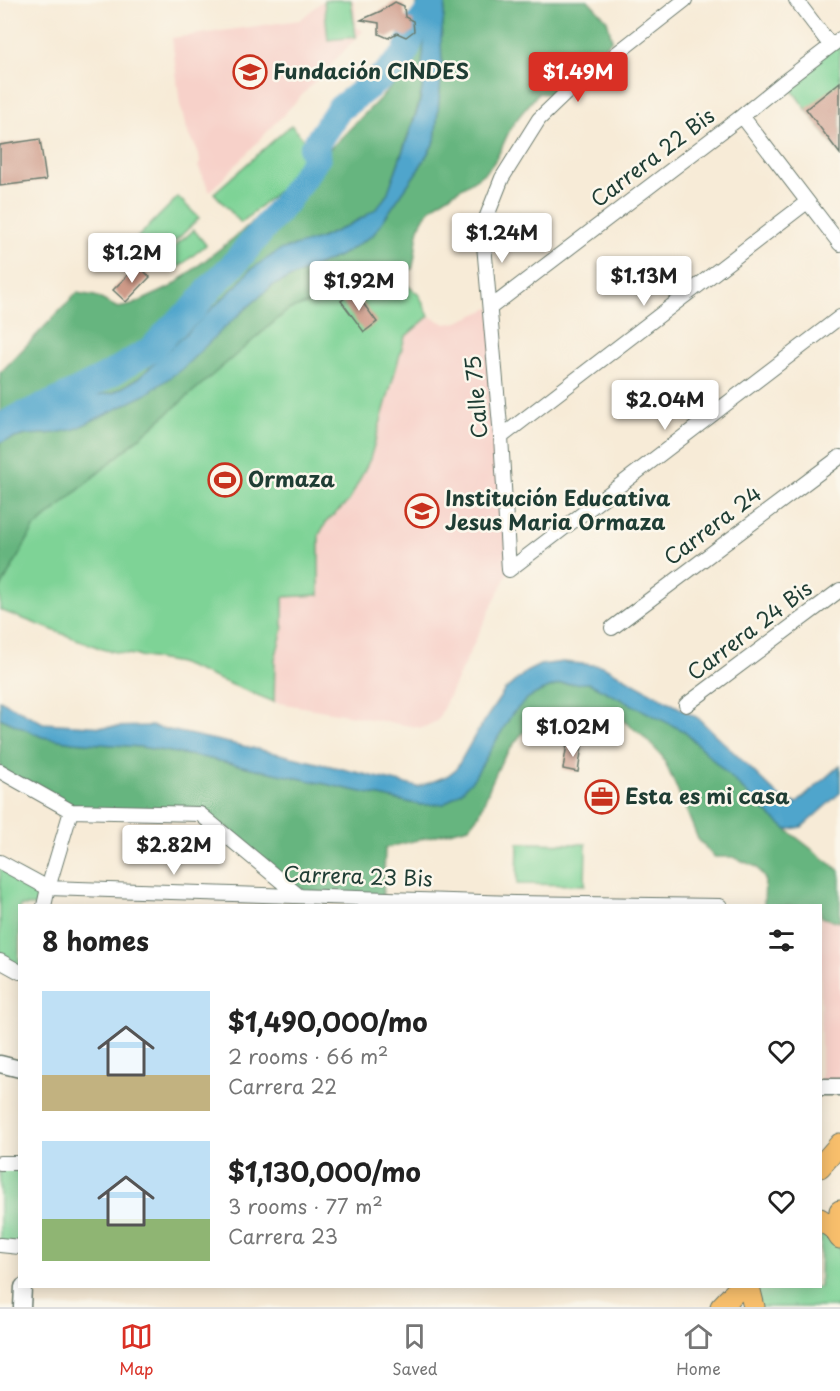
<!DOCTYPE html>
<html lang="en">
<head>
<meta charset="utf-8">
<style>
  :root { --surface:#fff; --page:#f6f6f6; --text:#222; --muted:#767676; --line:#e0e0e0; --accent:#d93025 }
  body { margin:0; font-family:"Playpen Sans",sans-serif; background:var(--page); color:var(--text); height:100vh; display:flex; flex-direction:column; font-size:22px; white-space:nowrap }
  * { box-sizing:border-box; margin:0 }
  p { font-size:20px; color:var(--muted) }
  .icon { flex:none; width:33px; height:33px; fill:none; stroke:currentColor; stroke-width:2; stroke-linecap:round; stroke-linejoin:round }
  .map { position:relative; flex:1; overflow:hidden }
  .drawer { position:absolute; left:18px; top:904px; width:804px; height:384px; display:flex; flex-direction:column; background:var(--surface); border-radius:0px; box-shadow:0 3px 15px #0003 }
  .drawer>* { flex:none }
  .price { position:absolute; translate:-50% -51px; padding:0 14px; border-radius:6px; background:#fff; color:#222; font-size:20px; line-height:39px; filter:drop-shadow(0 2px 3px #0008) }
  .price::after { content:''; position:absolute; left:50%; top:36px; width:18px; height:14px; margin-left:-9px; background:inherit; clip-path:polygon(0 0,100% 0,50% 100%) }
  .price.selected { background:var(--accent); color:#fff }
  ul { padding:0; list-style:none }
  li { display:flex; align-items:center; gap:18px; height:150px; padding:0 24px }
  li span { display:grid; place-items:center; flex:none; width:168px; height:120px; border-radius:0px; color:#555 }
  li>.icon { margin-inline-start:auto }
  span .icon { width:72px; height:72px; fill:#fffc; stroke-width:1 }
  li b { font-size:26px }
  h2 { display:flex; justify-content:space-between; align-items:center; height:72px; padding:0 24px; font-size:26px }
  .tabs { display:flex; justify-content:space-around; align-items:center; height:84px; border-top:2px solid var(--line); background:var(--surface); font-size:16px; color:var(--muted) }
  .tabs a { display:grid; justify-items:center; gap:3px }
  .tabs .selected { color:var(--accent) }
  .map>svg:first-child { display:block }
  .built { fill:#f7d1c9 }
  .green { fill:#7ed396; stroke:#4e8865; stroke-width:1.5 }
  .forest { fill:#66b57f; stroke:#42795a; stroke-width:1.5 }
  .water { fill:#50a5cc; stroke:#387180; stroke-width:1.5 }
  .lines { fill:none; stroke-linecap:round; stroke-linejoin:round }
  .river { stroke:#50a5cc; stroke-width:27 }
  .building { fill:#ce9a88 }
  .minor-casing { stroke:#6b7a6d; stroke-width:16 }
  .tertiary-casing { stroke:#6b7a6d; stroke-width:19 }
  .primary-casing { stroke:#6b7a6d; stroke-width:23 }
  .minor { stroke:#fff; stroke-width:14 }
  .tertiary { stroke:#fff; stroke-width:16 }
  .primary { stroke:#f8bf6c; stroke-width:21 }
  .labels { text-anchor:middle; stroke-width:5; stroke-linejoin:round; paint-order:stroke }
  .poi-label { font-size:21px; font-weight:bold; fill:#1f3d34; stroke:#fbf7ec; text-anchor:start }
  .street-label { font-size:21px; fill:#1f3d34; stroke:#fbf7ec }
</style>
</head>
<body>
<div class="map">
<svg width="840" height="1307" viewBox="0 0 840 1307">
  <rect width="100%" height="100%" fill="#fbf7ec"/>
  <filter id="ink" filterUnits="userSpaceOnUse"><feTurbulence type="fractalNoise" baseFrequency=".0167" numOctaves="2"/><feDisplacementMap in="SourceGraphic" scale="12" xChannelSelector="R" yChannelSelector="G"/><feConvolveMatrix kernelMatrix="1 2 1 2 8 2 1 2 1" color-interpolation-filters="sRGB"/></filter>
  <filter id="wash" filterUnits="userSpaceOnUse"><feTurbulence type="fractalNoise" baseFrequency=".008" numOctaves="4" result="noise"/><feDisplacementMap in="SourceGraphic" scale="24" xChannelSelector="R" yChannelSelector="G"/><feGaussianBlur stdDeviation="1.35" result="paint"/><feColorMatrix in="noise" values="0 0 0 0 0 0 0 0 0 0 0 0 0 0 0 0 0 1.4 0 .05"/><feComposite in="paint" operator="in"/></filter>
  <g filter="url(#wash)">
    <rect width="100%" height="100%" fill="#f7ebd7"/>
    <path class="built" d="M 324,0 L 354,0 L 357,27 L 363,31 L 210,192 L 198,166 L 200,163 L 199,155 L 196,147 L 189,136 L 180,105 L 172,38 L 300,20 Z
      M 490,308 L 509,570 L 437,721 L 422,728 L 274,702 L 275,659 L 283,629 L 283,597 L 319,594 L 319,535 L 327,521 L 349,501 L 370,459 L 405,337 L 429,316 L 446,324 L 458,322 Z
      M 820,917 L 840,922 L 840,1087 L 821,1087 Z"/>
    <path class="green" d="M 324,0 L 351,0 L 356,37 L 328,40 Z
      M 840,39 L 840,154 L 785,81 Z
      M 291,125 L 318,156 L 241,223 L 214,193 Z
      M 178,197 L 199,218 L 156,260 L 136,239 Z
      M 194,230 L 206,245 L 179,267 L 167,253 Z
      M 396,276 L 419,295 L 429,316 L 405,337 L 370,459 L 349,501 L 327,521 L 319,535 L 319,595 L 283,597 L 283,629 L 275,659 L 274,702 L 179,663 L 105,650 L 0,610 L 0,589 L 34,528 L 288,310 Z
      M 518,843 L 586,844 L 585,885 L 517,884 Z
      M 0,862 L 48,888 L 44,906 L 20,906 L 19,972 L 0,961 Z
      M 0,1163 L 19,1163 L 19,1247 L 0,1245 Z
      M 821,1219 L 840,1238 L 840,1307 L 754,1307 L 749,1287 L 820,1287 Z"/>
    <path class="forest" d="M 417,0 L 432,0 L 424,41 L 422,67 L 424,80 L 418,106 L 387,195 L 377,208 L 364,217 L 343,228 L 251,269 L 237,285 L 139,378 L 113,393 L 90,396 L 41,407 L 7,410 L 0,412 L 0,373 L 77,293 L 95,296 L 118,308 L 132,305 L 171,287 L 240,233 L 338,141 L 415,63 Z
      M 446,0 L 588,0 L 607,20 L 612,40 L 568,78 L 561,88 L 552,94 L 538,93 C 530,104 520,114 512,126 C 503,141 499,161 484,173 C 466,188 439,197 425,216 C 414,231 418,252 412,269 L 288,310 L 34,528 L 0,589 L 0,442 L 26,435 L 56,433 L 225,327 L 272,286 L 343,254 L 373,235 L 418,170 L 435,141 L 442,69 L 441,38 Z
      M 589,683 L 684,731 L 762,808 L 787,830 L 840,871 L 840,922 L 821,917 L 820,906 L 764,906 L 765,879 L 757,867 L 733,857 L 714,857 L 698,839 L 683,802 L 662,756 L 642,735 L 617,716 L 588,711 L 551,712 L 536,719 L 519,737 L 502,760 L 491,784 L 480,813 L 469,827 L 385,848 L 383,899 L 299,896 L 200,814 L 71,811 L 0,771 L 0,718 L 42,737 L 73,742 L 141,747 L 206,758 L 421,805 L 444,804 L 462,791 L 512,714 L 528,698 L 541,691 L 560,684 Z"/>
    <path class="water" d="M 432,0 L 446,0 L 441,38 L 442,69 L 435,141 L 418,170 L 373,235 L 343,254 L 272,286 L 225,327 L 182,369 L 145,395 L 75,429 L 56,433 L 26,435 L 0,442 L 0,412 L 7,410 L 41,407 L 90,396 L 113,393 L 139,378 L 237,285 L 251,269 L 280,250 L 319,239 L 343,228 L 364,217 L 377,208 L 387,195 L 419,106 L 424,80 L 422,67 L 424,41 Z
      M 563,662 L 603,666 L 698,718 L 783,800 L 797,803 L 840,765 L 840,793 L 802,827 L 787,830 L 762,808 L 684,731 L 589,683 L 560,684 L 541,691 L 528,698 L 512,714 L 474,778 L 462,791 L 444,804 L 421,805 L 206,758 L 141,747 L 73,742 L 42,737 L 0,718 L 0,700 L 43,723 L 106,727 L 151,726 L 284,755 L 418,787 L 447,776 L 456,769 L 477,732 L 505,690 L 526,672 L 540,665 Z"/>
    <g class="lines">
      <path class="river" d="M 0,428 L 16,418 L 55,402 L 105,377 L 152,349 L 172,327 L 194,308 L 212,286 L 233,265 L 286,202 L 318,156 L 312,150 L 339,109 L 384,75 L 404,56 L 414,31 L 430,10 L 432,0"/>
    </g>
    <g id="blocks">
      <path class="building" d="M 395,2 L 404,6 L 405,17 L 413,21 L 414,31 L 406,37 L 397,33 L 388,38 L 379,34 L 379,23 L 361,20 L 381,11 Z
        M 840,82 L 840,154 L 806,109 Z
        M 40,139 L 46,180 L 0,186 L 0,145 Z
        M 138,265 L 150,277 L 126,302 L 113,290 Z
        M 354,291 L 377,322 L 364,332 L 341,301 Z
        M 567,744 L 582,746 L 578,772 L 563,769 Z"/>
    </g>
  </g>
  <g filter="url(#ink)">
    <use href="#blocks" fill-opacity="0" stroke="#6b7a6d" stroke-width="1.5"/>
    <g class="lines">
      <g class="minor-casing">
        <path id="minor" d="M 796,0 L 831,46
          M 742,116 L 840,244
          M 490,308 L 742,116 L 785,81 L 840,39
          M 501,437 L 807,202
          M 509,570 L 501,437 L 484,245 L 485,221 L 502,178 L 539,119 L 565,94 L 685,0
          M 509,570 L 840,317
          M 612,628 L 840,457
          M 686,705 L 840,590
          M 0,771 L 71,811 L 200,814 L 299,896
          M 0,862 L 48,888 L 514,903 L 720,906
          M 44,906 L 48,888 L 71,811
          M 0,961 L 20,972
          M 0,1163 L 20,1163
          M 0,1245 L 20,1247"/>
      </g>
      <g class="tertiary-casing">
        <path id="tertiary" d="M 0,1064 L 20,1069
          M 820,1087 L 840,1087
          M 22,1307 L 23,1287"/>
      </g>
      <g class="primary-casing">
        <path id="primary" d="M 820,1167 L 840,1144
          M 840,1211 L 840,1214
          M 820,1219 L 835,1230 L 840,1238
          M 749,1287 L 754,1307
          M 721,1307 L 740,1287"/>
      </g>
      <use href="#minor" class="minor"/>
      <use href="#tertiary" class="tertiary"/>
      <use href="#primary" class="primary"/>
    </g>
  </g>
  <defs>
    <g id="school-ring" transform="scale(1.725)"><circle r="9.5" fill="#fbf7ec" stroke="#c8321e" stroke-width="1.5"/><path d="M0-5L7-2L0 1L-7-2ZM-4 1L0 2.5L4 1V4Q0 6-4 4Z" fill="#c8321e"/></g>
    <g id="stadium-ring" transform="scale(1.725)"><circle r="9.5" fill="#fbf7ec" stroke="#c8321e" stroke-width="1.5"/><path d="M0-5a6.5 5 0 1 0 0 10a6.5 5 0 1 0 0-10ZM-3.5-1.8h7v3.6h-7Z" fill="#c8321e"/></g>
    <g id="office-ring" transform="scale(1.725)"><circle r="9.5" fill="#fbf7ec" stroke="#c8321e" stroke-width="1.5"/><path d="M-6-3h4V-5.5h4V-3h4V5H-6ZM-1-4.5V-3h2v-1.5ZM-6 0V1H6V0Z" fill="#c8321e"/></g>
  </defs>
  <g fill-rule="evenodd">
    <use href="#school-ring" x="250" y="72"/>
    <use href="#stadium-ring" x="225" y="480"/>
    <use href="#school-ring" x="422" y="511"/>
    <use href="#office-ring" x="602" y="797"/>
  </g>
  <g class="labels">
    <g class="poi-label">
      <text x="273" y="79">Fundación CINDES</text>
      <text x="248" y="487">Ormaza</text>
      <text x="445" y="506">Institución Educativa<tspan x="445" dy="24">Jesus Maria Ormaza</tspan></text>
      <text x="625" y="804">Esta es mi casa</text>
    </g>
    <g class="street-label">
      <text transform="translate(653 158) rotate(-37)" y="7">Carrera 22 Bis</text>
      <text transform="translate(477 397) rotate(-95)" y="7">Calle 75</text>
      <text transform="translate(713 526) rotate(-37)" y="7">Carrera 24</text>
      <text transform="translate(750 631) rotate(-37)" y="7">Carrera 24 Bis</text>
      <text transform="translate(358 877) rotate(2)" y="7">Carrera 23 Bis</text>
    </g>
  </g>
</svg>
<b class="price selected" style="left:578px;top:103px">$1.49M</b>
<b class="price" style="left:502px;top:264px">$1.24M</b>
<b class="price" style="left:132px;top:284px">$1.2M</b>
<b class="price" style="left:644px;top:307px">$1.13M</b>
<b class="price" style="left:359px;top:312px">$1.92M</b>
<b class="price" style="left:665px;top:431px">$2.04M</b>
<b class="price" style="left:573px;top:758px">$1.02M</b>
<b class="price" style="left:174px;top:876px">$2.82M</b>
<section class="drawer">
<h2>8 homes<svg class="icon" aria-label="filters" viewBox="0 0 24 24"><path d="M4 7h16M4 17h16"/><circle cx="9" cy="7" r="2"/><circle cx="15" cy="17" r="2"/></svg></h2>
<ul>
<li><span style="background:linear-gradient(#bfe0f5 70%,#c2b280 0)"><svg class="icon" aria-label="home" viewBox="0 0 24 24"><path d="M3 11l9-7 9 7M6 9v11h12V9"/></svg></span><div><b>$1,490,000/mo</b><p>2 rooms · 66 m²</p><p>Carrera 22</p></div><svg class="icon" aria-label="heart" viewBox="0 0 24 24"><path d="M12 20l-8-8c-3-5 5-10 8-4 3-6 11-1 8 4z"/></svg></li>
<li><span style="background:linear-gradient(#bfe0f5 65%,#8fb573 0)"><svg class="icon" aria-label="home" viewBox="0 0 24 24"><path d="M3 11l9-7 9 7M6 9v11h12V9"/></svg></span><div><b>$1,130,000/mo</b><p>3 rooms · 77 m²</p><p>Carrera 23</p></div><svg class="icon" aria-label="heart" viewBox="0 0 24 24"><path d="M12 20l-8-8c-3-5 5-10 8-4 3-6 11-1 8 4z"/></svg></li>
</ul>
</section>
</div>
<nav class="tabs">
<a class="selected"><svg class="icon" aria-label="map" viewBox="0 0 24 24"><path d="M3 6l6-2 6 2 6-2v14l-6 2-6-2-6 2zM9 4v14M15 6v14"/></svg>Map</a>
<a><svg class="icon" aria-label="saved" viewBox="0 0 24 24"><path d="M7 4h10v16l-5-4-5 4z"/></svg>Saved</a>
<a><svg class="icon" aria-label="home" viewBox="0 0 24 24"><path d="M3 11l9-7 9 7M6 9v11h12V9"/></svg>Home</a>
</nav>
</body>
</html>
